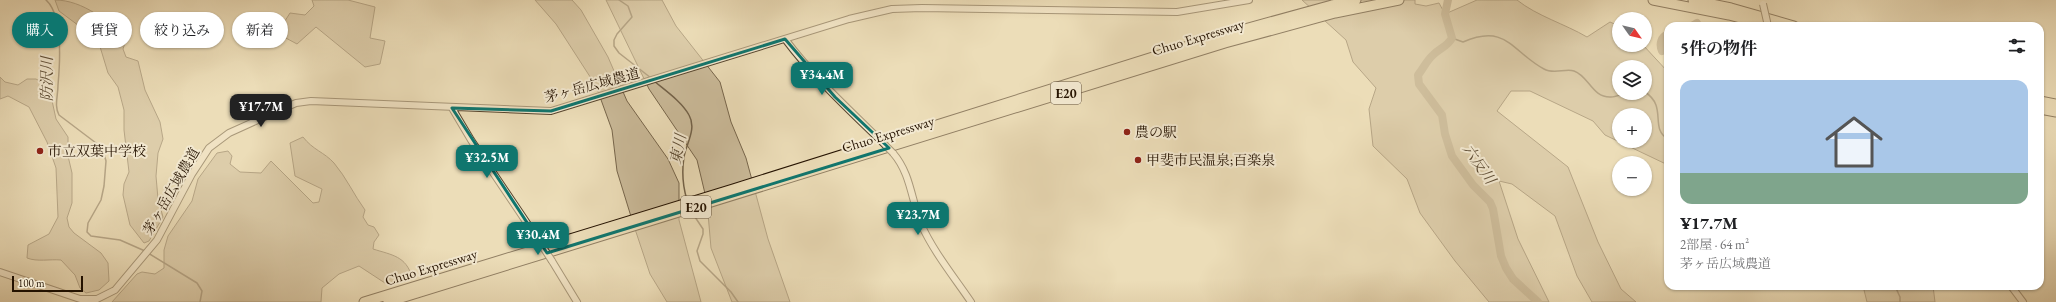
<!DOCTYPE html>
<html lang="ja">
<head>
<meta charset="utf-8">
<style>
  :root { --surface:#fff; --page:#f6f6f6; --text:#202124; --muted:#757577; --accent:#0f766e }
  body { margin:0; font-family:"EB Garamond","Noto Serif JP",serif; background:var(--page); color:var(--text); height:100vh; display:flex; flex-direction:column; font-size:15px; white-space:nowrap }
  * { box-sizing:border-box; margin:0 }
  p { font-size:13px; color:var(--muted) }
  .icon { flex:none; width:22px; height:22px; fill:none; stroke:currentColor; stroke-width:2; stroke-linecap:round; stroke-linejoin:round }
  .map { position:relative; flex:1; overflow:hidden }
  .drawer { position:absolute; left:1664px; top:22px; width:380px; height:268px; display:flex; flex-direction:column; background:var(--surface); border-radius:12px; box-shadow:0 1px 3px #0004 }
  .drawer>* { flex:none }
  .top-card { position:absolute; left:12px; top:12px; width:380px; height:36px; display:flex; gap:8px }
  .needle { width:26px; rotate:124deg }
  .tools { position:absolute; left:1612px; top:12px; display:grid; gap:8px }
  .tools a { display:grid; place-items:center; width:40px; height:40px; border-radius:50%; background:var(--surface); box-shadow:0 1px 3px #0004; font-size:20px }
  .scale { position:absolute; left:12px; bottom:10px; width:71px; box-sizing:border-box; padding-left:4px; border:2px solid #241200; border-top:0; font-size:11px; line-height:14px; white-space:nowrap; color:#241200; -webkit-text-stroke:3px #f3e9d1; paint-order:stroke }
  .price { position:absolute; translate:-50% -34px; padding:0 9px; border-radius:8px; background:var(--accent); color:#fff; font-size:13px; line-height:26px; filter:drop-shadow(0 1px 2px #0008) }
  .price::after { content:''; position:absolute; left:50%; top:24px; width:12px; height:9px; margin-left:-6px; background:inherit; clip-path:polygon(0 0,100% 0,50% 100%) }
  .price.selected { background:#222; color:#fff }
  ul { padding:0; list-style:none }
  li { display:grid; align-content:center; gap:8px; height:212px; padding:0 16px }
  li span { display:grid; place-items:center; height:124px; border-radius:12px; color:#555 }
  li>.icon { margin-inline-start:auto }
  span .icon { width:72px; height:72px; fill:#fffc; stroke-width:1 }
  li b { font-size:17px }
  h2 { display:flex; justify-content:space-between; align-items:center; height:48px; padding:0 16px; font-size:17px }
  .chip { padding:0 14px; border-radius:18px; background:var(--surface); box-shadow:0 1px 3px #0004; font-size:14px; line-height:36px }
  .chip.selected { background:var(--accent); color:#fff }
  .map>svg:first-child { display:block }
  .green { fill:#caba99; stroke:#77664c; fill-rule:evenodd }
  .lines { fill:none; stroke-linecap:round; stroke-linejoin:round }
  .stream { stroke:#736249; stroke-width:1.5 }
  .river { stroke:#a89879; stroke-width:8 }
  .tertiary-casing { stroke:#56452e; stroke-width:8 }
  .motorway-casing { stroke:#241200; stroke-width:11 }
  .tertiary { stroke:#f3e9d1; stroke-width:6 }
  .motorway { stroke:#ecddb8; stroke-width:9 }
  .tertiary-bridge-casing { stroke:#56452e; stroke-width:8; stroke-linecap:butt }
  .tertiary-bridge { stroke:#f3e9d1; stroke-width:6 }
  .marked { fill:none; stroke:#0f766e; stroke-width:3; stroke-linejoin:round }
  .poi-dot { fill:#8f2418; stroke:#f3e9d1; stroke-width:1.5 }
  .labels { text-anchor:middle; stroke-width:4; stroke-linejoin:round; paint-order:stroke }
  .shield { fill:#f3e9d1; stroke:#62523f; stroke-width:1 }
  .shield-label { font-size:13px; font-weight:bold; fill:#241200 }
  .street-label { font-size:14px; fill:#241200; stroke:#f3e9d1 }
  .poi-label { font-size:14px; fill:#241200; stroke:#f3e9d1; text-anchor:start }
  .water-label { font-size:15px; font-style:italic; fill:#5f4e36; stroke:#f3e9d1 }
</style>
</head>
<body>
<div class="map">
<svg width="2056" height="302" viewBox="0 0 2056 302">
  <rect width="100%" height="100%" fill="#ecddb8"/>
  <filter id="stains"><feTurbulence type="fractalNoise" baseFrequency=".005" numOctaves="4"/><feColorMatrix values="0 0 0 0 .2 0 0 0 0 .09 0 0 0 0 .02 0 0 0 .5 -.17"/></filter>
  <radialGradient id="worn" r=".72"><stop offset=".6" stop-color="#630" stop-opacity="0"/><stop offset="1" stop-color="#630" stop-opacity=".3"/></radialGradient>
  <path class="green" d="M 55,0 C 82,0 111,21 125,43 L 123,49 L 126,57 L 138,61 L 145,90 L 160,122 L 163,139 L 158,153 L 156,176 L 158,199 L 163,217 L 149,241 L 144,243 L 130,225 L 123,195 L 124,184 L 129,172 L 124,130 L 124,110 L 118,87 L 108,73 L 98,40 L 59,11 Z
    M 312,0 L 348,0 L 375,7 L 370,38 L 385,41 L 380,64 L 365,67 L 316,27 L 297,44 L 284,37 L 283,24 L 290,13 L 305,15 L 314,6 Z
    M 535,0 L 572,0 L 581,10 L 608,57 L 627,101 L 668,159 L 679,183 L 679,220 L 701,302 L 667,302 L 650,274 L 633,223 L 617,171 L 612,130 L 596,86 L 556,24 Z
    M 606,0 L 662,0 L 676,26 L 720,82 L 731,122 L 746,158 L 768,239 L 790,302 L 732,302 L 711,248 L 707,202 L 697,160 L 649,89 Z
    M 1302,0 L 1415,0 L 1415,4 L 1426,6 L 1439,3 L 1445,14 L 1477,0 L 1517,0 C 1537,16 1565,24 1587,37 L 1610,22 L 1619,26 L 1619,45 L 1643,45 L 1668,72 L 1668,165 L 1605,135 L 1593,121 L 1530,91 L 1511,91 L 1497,111 L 1568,167 L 1598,242 L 1621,289 L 1636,302 L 1592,302 L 1577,276 L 1555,216 L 1512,184 L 1499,181 L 1518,239 L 1549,302 L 1489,302 L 1455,261 L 1420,213 L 1407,179 L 1373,146 L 1369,109 L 1376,88 L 1353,62 L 1346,40 ZM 1619,67 L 1645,67 L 1645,93 L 1619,93 ZM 1619,115 L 1645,115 L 1645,141 L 1619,141 Z
    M 0,77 L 5,82 L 18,85 L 27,79 L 36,79 L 45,84 L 51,96 L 56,119 L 68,137 L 68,156 L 72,173 L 72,203 L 67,218 L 69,227 L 74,233 L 101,253 L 108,263 L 109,281 L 99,290 L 86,293 L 80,288 L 75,275 L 61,260 C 50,259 37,262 27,258 L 28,245 L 49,234 L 58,217 L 56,168 L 47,142 L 29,107 L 8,96 L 0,99 Z
    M 303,137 C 313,150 324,152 334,163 C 346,177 354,195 365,210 L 363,217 L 368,225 L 374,227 L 379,235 L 374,242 L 373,249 C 392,255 406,256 412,277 L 388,285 L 359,266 L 339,274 L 322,288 L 321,302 L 112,302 L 137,274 L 142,272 L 155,274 L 164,268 L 164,250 L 168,236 L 192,201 L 198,179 L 217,153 L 228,151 L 232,156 L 230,164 L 240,172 L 261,173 L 271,161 L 313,203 L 319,202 L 322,189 L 295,176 L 290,143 Z
    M 1863,286 L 1933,286 L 1935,302 L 1867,302 Z"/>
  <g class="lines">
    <path class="stream" d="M 46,0 C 63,15 60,63 58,85 C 58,96 54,106 59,115 L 96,143 L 103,150 L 106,161 L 104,186 L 101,200 L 88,223 L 87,232 L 91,236 L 120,240 L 145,251
      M 619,0 L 628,6 L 632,17 L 617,34 L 614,40 L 614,46 L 619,53 L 651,78
      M 1452,38 L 1463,42 C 1507,23 1512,52 1544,69 C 1554,75 1565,68 1574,71 C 1589,76 1592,98 1611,97 C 1616,97 1621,94 1626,93
      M 654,81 C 666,91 682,102 689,115 C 697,129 686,144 684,157 C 682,170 683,187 687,200
      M 1645,92 C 1668,107 1649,128 1668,139
      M 691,211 L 703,229 L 703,234 L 697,251 L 700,261 L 731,292 L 738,302
      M 148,253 L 197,283 L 202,291 L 200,302
      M 1895,286 L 1900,297 L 1900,302"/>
    <path class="river" d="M 1448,0 L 1445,14 L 1452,38 C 1447,47 1440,48 1433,55 C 1427,60 1423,69 1418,75 L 1419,84 L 1442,115 L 1445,134 L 1452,156 L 1473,185 L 1490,202 L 1493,209 L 1501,256 L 1506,268 L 1513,279 L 1538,302
      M 1692,26 L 1697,23
      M 1662,51 C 1659,44 1661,37 1668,34"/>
    <g class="tertiary-casing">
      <path id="tertiary" d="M 785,39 C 812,75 845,106 877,137
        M 452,108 L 471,140 L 539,241
        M 893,153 C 911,174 911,199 921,224 C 933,251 954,277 971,302
        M 552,261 L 577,302
        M 0,272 L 80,299 L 97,299 L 115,290 L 157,240 L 192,174 L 209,148 L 229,133 L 280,110 L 296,103 L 311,101 L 551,111 L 849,19 L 892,9 L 922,8 L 1177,12 L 1249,0
        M 2011,286 L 2023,302"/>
    </g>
    <g class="motorway-casing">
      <path id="motorway" d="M 1653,0 L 1729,15 L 1770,26
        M 1693,0 L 1731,8 L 1794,26
        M 2040,101 L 2056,104
        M 2040,109 L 2056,112
        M 364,302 L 733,189 L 1223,35 L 1332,5 L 1356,0
        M 388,302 L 1225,43 L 1335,13 L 1399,0"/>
    </g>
    <use href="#tertiary" class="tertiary"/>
    <use href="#motorway" class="motorway"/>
    <g class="tertiary-bridge-casing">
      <path id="tertiary-bridge" d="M 1763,4 L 1768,26
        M 877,137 L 893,153
        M 539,241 L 552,261"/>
    </g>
    <use href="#tertiary-bridge" class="tertiary-bridge"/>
  </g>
  <path d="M0 0H2056V302H0ZM 785,39 L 835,97 L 889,148 L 547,253 L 452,108 L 551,111 Z" fill="#ecddb8" fill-opacity=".55" fill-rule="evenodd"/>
  <path class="marked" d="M 785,39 L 835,97 L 889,148 L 547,253 L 452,108 L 551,111 Z"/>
  <g class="poi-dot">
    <circle cx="1127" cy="132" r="4"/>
    <circle cx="40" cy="151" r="4"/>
    <circle cx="1138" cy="160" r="4"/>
  </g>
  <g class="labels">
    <g class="shield">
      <rect x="1051" y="82" width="30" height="22" rx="3"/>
      <rect x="681" y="196" width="30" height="22" rx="3"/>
    </g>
    <g class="shield-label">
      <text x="1066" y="98">E20</text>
      <text x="696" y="212">E20</text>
    </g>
    <g class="street-label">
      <text transform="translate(1198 37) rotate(-17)" y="5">Chuo Expressway</text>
      <text transform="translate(592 85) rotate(-15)" y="5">茅ヶ岳広域農道</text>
      <text transform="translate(888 134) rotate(-17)" y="5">Chuo Expressway</text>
      <text transform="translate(171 191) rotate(-60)" y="5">茅ヶ岳広域農道</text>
      <text transform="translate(431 267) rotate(-17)" y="5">Chuo Expressway</text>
    </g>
    <g class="poi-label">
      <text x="1135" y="137">農の駅</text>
      <text x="48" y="156">市立双葉中学校</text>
      <text x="1146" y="165">甲斐市民温泉;百楽泉</text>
    </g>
    <g class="water-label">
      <text transform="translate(47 79) rotate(-90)" y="5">防沢川</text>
      <text transform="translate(678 149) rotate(-79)" y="5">東川</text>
      <text transform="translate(1479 164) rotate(55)" y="5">六反川</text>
    </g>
  </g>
  <rect width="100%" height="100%" filter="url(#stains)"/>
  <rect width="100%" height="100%" fill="url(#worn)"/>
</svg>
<div class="tools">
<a><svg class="needle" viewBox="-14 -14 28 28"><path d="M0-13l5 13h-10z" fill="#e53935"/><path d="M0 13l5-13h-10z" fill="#757577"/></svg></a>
<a><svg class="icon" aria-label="layers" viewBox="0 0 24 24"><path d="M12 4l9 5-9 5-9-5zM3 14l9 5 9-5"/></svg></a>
<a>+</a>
<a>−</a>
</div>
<div class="scale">100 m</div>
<b class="price" style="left:822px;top:96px">¥34.4M</b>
<b class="price selected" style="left:261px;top:128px">¥17.7M</b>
<b class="price" style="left:487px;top:179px">¥32.5M</b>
<b class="price" style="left:918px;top:236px">¥23.7M</b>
<b class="price" style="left:538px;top:256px">¥30.4M</b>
<div class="top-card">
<a class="chip selected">購入</a>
<a class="chip">賃貸</a>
<a class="chip">絞り込み</a>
<a class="chip">新着</a>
</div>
<section class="drawer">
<h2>5件の物件<svg class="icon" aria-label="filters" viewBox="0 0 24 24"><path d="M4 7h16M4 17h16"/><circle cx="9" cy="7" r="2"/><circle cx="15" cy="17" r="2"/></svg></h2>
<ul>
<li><span style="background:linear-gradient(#a9c7e8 75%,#7fa58c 0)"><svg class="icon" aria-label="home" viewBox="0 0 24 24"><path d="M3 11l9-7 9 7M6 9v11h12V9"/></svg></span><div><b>¥17.7M</b><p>2部屋 · 64 m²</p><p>茅ヶ岳広域農道</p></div></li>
</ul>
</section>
</div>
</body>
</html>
